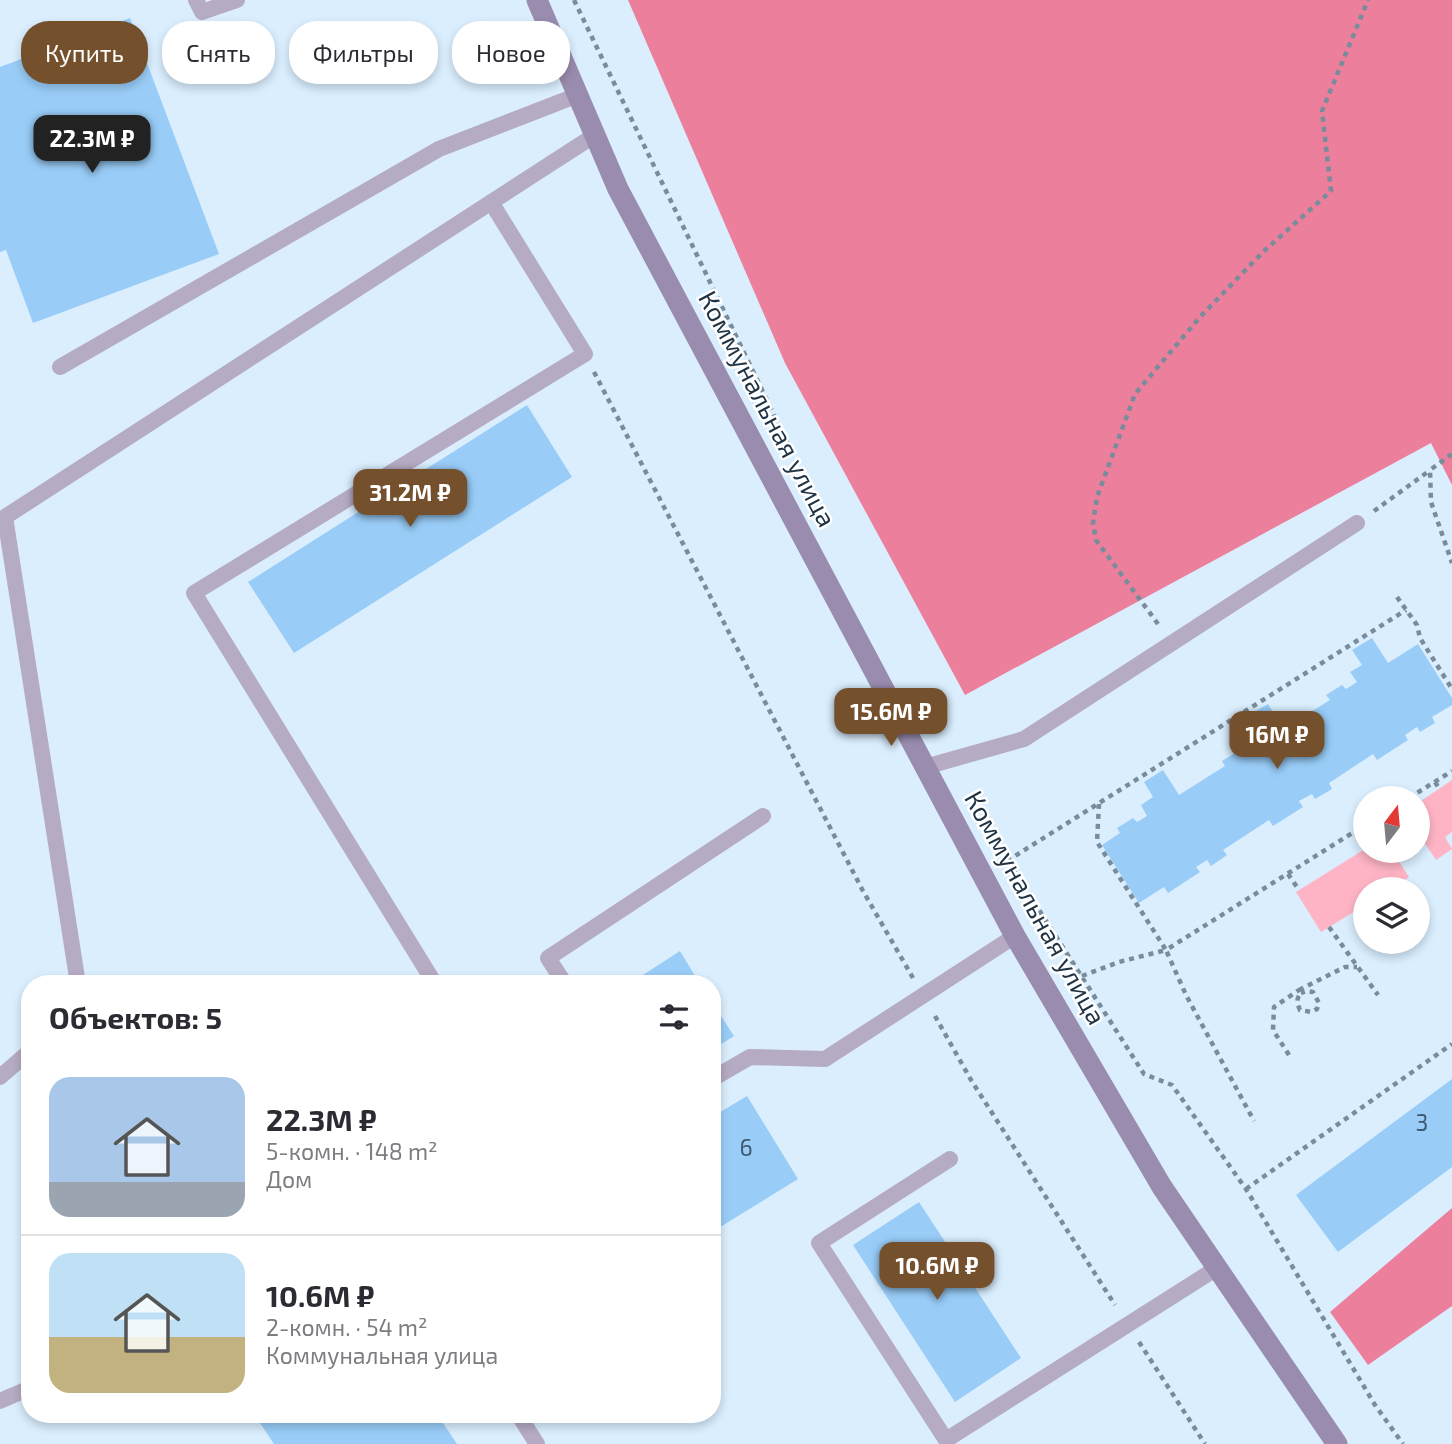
<!DOCTYPE html>
<html lang="ru">
<head>
<meta charset="utf-8">
<style>
  :root { --surface:#fff; --page:#f2f2f3; --text:#2b2b33; --muted:#7c7c81; --line:#e1e1e2; --accent:#75502c }
  body { margin:0; font-family:"Exo 2",sans-serif; background:var(--page); color:var(--text); height:100vh; display:flex; flex-direction:column; font-size:26px; white-space:nowrap }
  * { box-sizing:border-box; margin:0 }
  p { font-size:23px; color:var(--muted) }
  .icon { flex:none; width:38px; height:38px; fill:none; stroke:currentColor; stroke-width:2; stroke-linecap:round; stroke-linejoin:round }
  .map { position:relative; flex:1; overflow:hidden }
  .sheet { position:absolute; left:21px; top:975px; width:700px; height:448px; display:flex; flex-direction:column; background:var(--surface); border-radius:28px; box-shadow:0 4px 10px #0003 }
  .sheet>* { flex:none }
  .guide { position:absolute; left:21px; top:21px; width:700px; height:63px; display:flex; gap:14px }
  .needle { width:46px; rotate:16deg }
  .buttons { position:absolute; left:1353px; top:786px; display:grid; gap:14px }
  .buttons a { display:grid; place-items:center; width:77px; height:77px; border-radius:50%; background:var(--surface); box-shadow:0 4px 10px #0003; font-size:35px }
  .price { position:absolute; translate:-50% -60px; padding:0 16px; border-radius:14px; background:var(--accent); color:#fff; font-size:23px; line-height:46px; filter:drop-shadow(0 2px 4px #0008) }
  .price::after { content:''; position:absolute; left:50%; top:42px; width:21px; height:16px; margin-left:-10px; background:inherit; clip-path:polygon(0 0,100% 0,50% 100%) }
  .price.active { background:#222; color:#fff }
  ul { padding:0; list-style:none }
  li { display:flex; align-items:center; gap:21px; height:175px; padding:0 28px }
  li+li { border-top:2px solid var(--line) }
  li span { display:grid; place-items:center; flex:none; width:196px; height:140px; border-radius:21px; color:#555 }
  li>.icon { margin-inline-start:auto }
  span .icon { width:84px; height:84px; fill:#fffc; stroke-width:1 }
  li b { font-size:30px }
  h2 { display:flex; justify-content:space-between; align-items:center; height:84px; padding:0 28px; font-size:30px }
  .tag { padding:0 24px; border-radius:28px; background:var(--surface); box-shadow:0 4px 10px #0003; font-size:24px; line-height:63px }
  .tag.active { background:var(--accent); color:#fff }
  .map>svg:first-child { display:block }
  .green { fill:#feb4c5 }
  .forest { fill:#ec7f9c }
  .building { fill:#99cdf8 }
  .lines { fill:none; stroke-linecap:round; stroke-linejoin:round }
  .path { stroke:#788c9c; stroke-width:4.5; stroke-dasharray:5 5; stroke-linecap:butt }
  .lane { stroke:#b5abc3; stroke-width:16 }
  .secondary { stroke:#9a8cae; stroke-width:21 }
  .labels { text-anchor:middle; stroke-width:5; stroke-linejoin:round; paint-order:stroke }
  .number-label { font-size:23px; fill:#3e5a71 }
  .street-label { font-size:26px; fill:#1f3344; stroke:#fff }
</style>
</head>
<body>
<div class="map">
<svg width="1452" height="1444" viewBox="0 0 1452 1444">
  <rect width="100%" height="100%" fill="#daeefe"/>
  <path class="green" d="M 1452,780 L 1452,832 L 1445,837 L 1452,849 L 1436,860 L 1418,833 L 1418,803 Z
    M 1365,849 L 1365,850 L 1392,851 L 1409,877 L 1391,889 L 1365,889 L 1365,905 L 1321,932 L 1296,892 Z"/>
  <path class="forest" d="M 628,0 L 1452,0 L 1452,485 L 1431,443 L 965,695 L 785,363 Z
    M 1452,1208 L 1452,1306 L 1368,1365 L 1330,1312 Z"/>
  <path class="building" d="M 130,18 L 219,254 L 33,323 L 6,250 L 0,252 L 0,67 Z
    M 527,405 L 572,477 L 294,653 L 248,582 Z
    M 1372,638 L 1388,663 L 1418,644 L 1452,698 L 1452,705 L 1432,717 L 1435,723 L 1420,732 L 1417,727 L 1405,735 L 1408,740 L 1377,760 L 1373,754 L 1329,783 L 1332,789 L 1315,799 L 1312,794 L 1299,801 L 1303,807 L 1273,826 L 1269,820 L 1223,850 L 1227,855 L 1211,866 L 1207,860 L 1196,867 L 1200,872 L 1168,893 L 1164,887 L 1139,903 L 1102,845 L 1120,833 L 1117,828 L 1133,818 L 1137,822 L 1147,816 L 1141,805 L 1153,797 L 1144,782 L 1163,770 L 1179,795 L 1225,766 L 1222,761 L 1238,751 L 1242,756 L 1252,749 L 1246,738 L 1259,731 L 1249,715 L 1268,704 L 1284,729 L 1330,700 L 1326,695 L 1342,685 L 1346,689 L 1357,682 L 1350,672 L 1362,665 L 1352,650 Z
    M 680,951 L 700,984 L 629,984 Z
    M 712,1002 L 734,1036 L 712,1050 Z
    M 1452,1079 L 1452,1167 L 1338,1252 L 1296,1195 Z
    M 747,1096 L 798,1179 L 712,1232 L 712,1117 Z
    M 919,1202 L 1021,1358 L 955,1402 L 853,1245 Z
    M 254,1414 L 437,1414 L 457,1444 L 274,1444 Z"/>
  <g class="lines">
    <path class="path" d="M 574,0 L 803,475
      M 594,372 L 863,891 L 913,978
      M 1452,454 L 1430,470 L 1431,502 L 1452,563
      M 1374,511 L 1429,471
      M 1397,597 L 1417,625 L 1420,638 L 1452,689
      M 1158,624 L 1096,540 L 1093,523 L 1097,497 L 1135,394 L 1200,317 L 1263,252 L 1331,191 L 1322,111 L 1368,0
      M 1435,782 L 1439,788
      M 1409,798 L 1452,771
      M 1099,804 L 1097,842 L 1166,950 L 1365,825
      M 1007,860 L 1144,1074 L 1172,1085 L 1246,1189 L 1375,1405 L 1403,1444
      M 1007,861 L 1406,610
      M 1288,874 L 1299,890
      M 1329,927 L 1378,995
      M 1082,976 L 1119,962 L 1166,950 L 1186,995 L 1254,1121
      M 1299,990 L 1345,967 L 1357,967
      M 935,1016 L 971,1080 L 1115,1305
      M 1289,1055 L 1273,1030 L 1274,1007 L 1299,990 L 1301,993 C 1296,999 1297,1003 1300,1010 L 1312,1012 L 1317,1009 L 1319,1003 L 1313,992 L 1307,991 L 1301,993
      M 1246,1189 L 1452,1044
      M 1139,1342 L 1205,1444"/>
    <path class="lane" d="M 196,0 L 202,12 L 237,0
      M 60,367 L 439,149 L 578,95
      M 925,767 L 1024,739 L 1357,523
      M 78,984 L 5,517 L 595,135
      M 435,984 L 194,593 L 585,354 L 491,202
      M 565,984 L 548,958 L 763,816
      M 0,1077 L 30,1051
      M 712,1079 L 750,1057 L 825,1059 L 1015,936
      M 950,1159 L 819,1243 L 946,1440 L 1217,1268
      M 0,1401 L 30,1388
      M 518,1414 L 537,1444"/>
    <path class="secondary" d="M 537,0 L 618,189 L 1015,936 L 1162,1187 L 1337,1444"/>
  </g>
  <g class="labels">
    <g class="number-label">
      <text x="1422" y="1131">3</text>
      <text x="746" y="1156">6</text>
    </g>
    <g class="street-label">
      <text transform="translate(767 409) rotate(62)" y="9">Коммунальная улица</text>
      <text transform="translate(1035 908) rotate(61)" y="9">Коммунальная улица</text>
    </g>
  </g>
</svg>
<div class="buttons">
<a><svg class="needle" viewBox="-14 -14 28 28"><path d="M0-13l5 13h-10z" fill="#e53935"/><path d="M0 13l5-13h-10z" fill="#7c7c81"/></svg></a>
<a><svg class="icon" aria-label="layers" viewBox="0 0 24 24"><path d="M12 4l9 5-9 5-9-5zM3 14l9 5 9-5"/></svg></a>
</div>
<b class="price active" style="left:92px;top:175px">22.3M ₽</b>
<b class="price" style="left:410px;top:529px">31.2M ₽</b>
<b class="price" style="left:891px;top:748px">15.6M ₽</b>
<b class="price" style="left:1277px;top:771px">16M ₽</b>
<b class="price" style="left:937px;top:1302px">10.6M ₽</b>
<div class="guide">
<a class="tag active">Купить</a>
<a class="tag">Снять</a>
<a class="tag">Фильтры</a>
<a class="tag">Новое</a>
</div>
<section class="sheet">
<h2>Объектов: 5<svg class="icon" aria-label="filters" viewBox="0 0 24 24"><path d="M4 7h16M4 17h16"/><circle cx="9" cy="7" r="2"/><circle cx="15" cy="17" r="2"/></svg></h2>
<ul>
<li><span style="background:linear-gradient(#a9c7e8 75%,#9aa5b1 0)"><svg class="icon" aria-label="home" viewBox="0 0 24 24"><path d="M3 11l9-7 9 7M6 9v11h12V9"/></svg></span><div><b>22.3M ₽</b><p>5-комн. · 148 m²</p><p>Дом</p></div></li>
<li><span style="background:linear-gradient(#bfe0f5 60%,#c2b280 0)"><svg class="icon" aria-label="home" viewBox="0 0 24 24"><path d="M3 11l9-7 9 7M6 9v11h12V9"/></svg></span><div><b>10.6M ₽</b><p>2-комн. · 54 m²</p><p>Коммунальная улица</p></div></li>
</ul>
</section>
</div>
</body>
</html>
